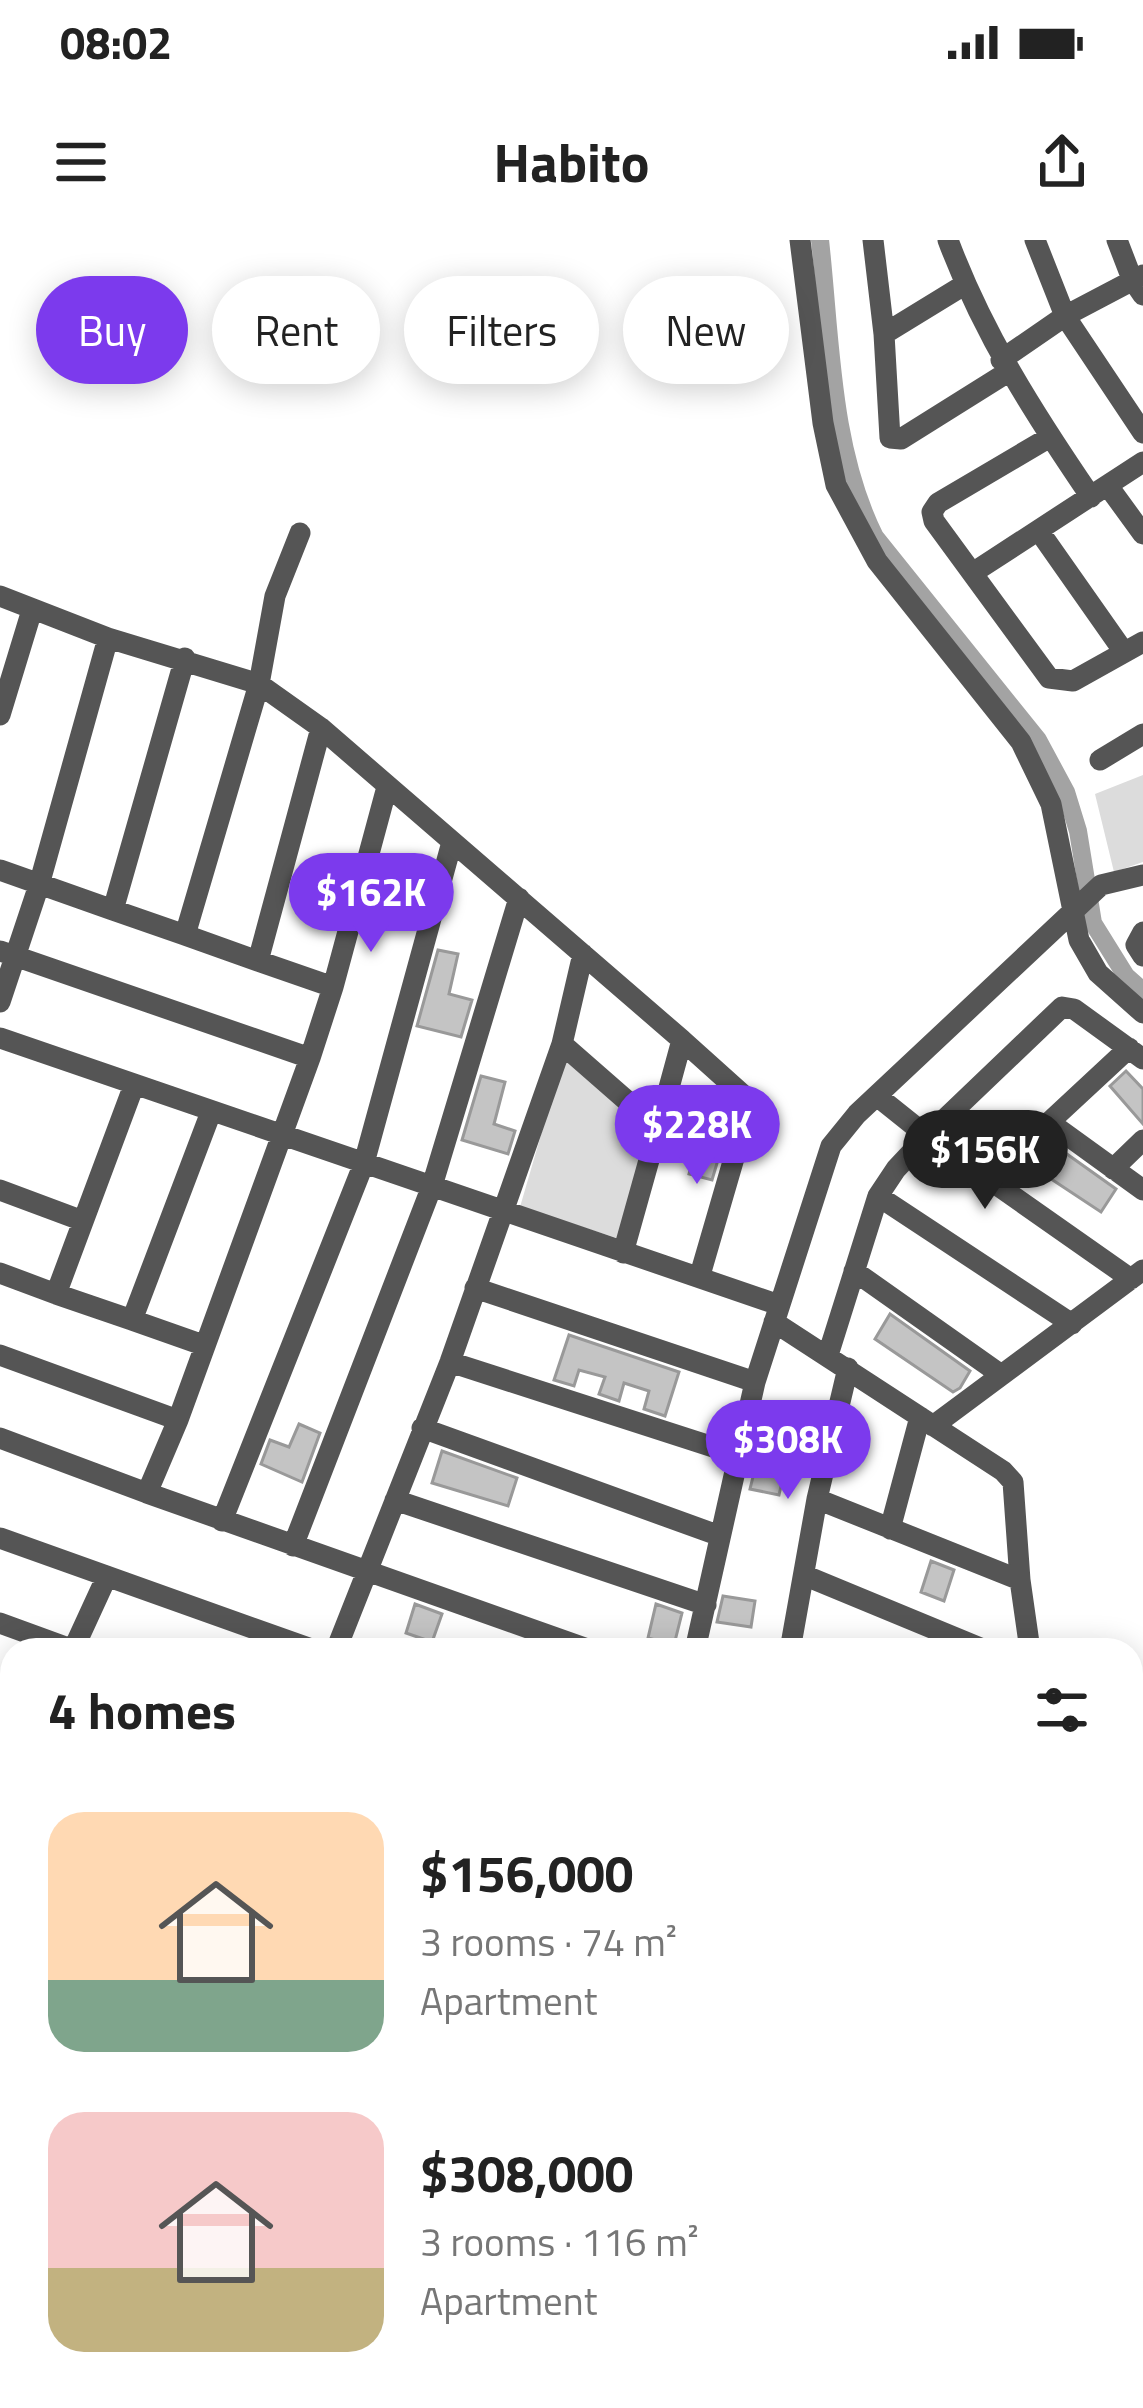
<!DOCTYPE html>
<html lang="en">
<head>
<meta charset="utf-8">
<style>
  :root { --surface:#fff; --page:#f6f6f6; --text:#222; --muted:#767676; --accent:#7c3aed }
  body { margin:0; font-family:"Titillium Web",sans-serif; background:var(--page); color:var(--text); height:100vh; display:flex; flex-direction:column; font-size:45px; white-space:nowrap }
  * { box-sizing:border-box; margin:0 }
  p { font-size:39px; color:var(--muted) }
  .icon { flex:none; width:66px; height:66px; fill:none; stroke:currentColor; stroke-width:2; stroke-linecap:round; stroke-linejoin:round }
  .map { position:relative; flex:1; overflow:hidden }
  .side { position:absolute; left:0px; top:1398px; width:1143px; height:771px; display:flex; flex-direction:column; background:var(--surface); border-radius:36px 36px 0 0; box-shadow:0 6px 30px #0003 }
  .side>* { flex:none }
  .banner { position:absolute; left:36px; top:36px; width:1071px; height:108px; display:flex; gap:24px }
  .price { position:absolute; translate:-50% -102px; padding:0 27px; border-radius:42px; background:var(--accent); color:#fff; font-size:39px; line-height:78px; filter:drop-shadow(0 3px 6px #0008) }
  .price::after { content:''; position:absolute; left:50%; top:72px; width:36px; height:27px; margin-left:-18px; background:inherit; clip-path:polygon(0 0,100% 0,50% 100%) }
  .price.on { background:#222; color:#fff }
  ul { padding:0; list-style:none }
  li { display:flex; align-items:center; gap:36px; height:300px; padding:0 48px }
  li span { display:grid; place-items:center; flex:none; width:336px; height:240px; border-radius:36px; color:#555 }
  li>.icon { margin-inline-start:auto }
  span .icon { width:144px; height:144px; fill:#fffc; stroke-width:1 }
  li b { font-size:51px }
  h2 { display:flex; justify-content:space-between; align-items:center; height:144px; padding:0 48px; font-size:51px }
  .chip { padding:0 42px; border-radius:54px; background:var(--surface); box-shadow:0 6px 30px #0003; font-size:42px; line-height:108px }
  .chip.on { background:var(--accent); color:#fff }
  .status { display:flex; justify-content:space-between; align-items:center; height:84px; padding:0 60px; background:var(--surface); direction:ltr }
  .status svg { height:33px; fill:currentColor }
  header { display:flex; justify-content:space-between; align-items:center; height:156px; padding:0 48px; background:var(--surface); font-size:54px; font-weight:700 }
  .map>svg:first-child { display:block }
  .green { fill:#dcdcdc }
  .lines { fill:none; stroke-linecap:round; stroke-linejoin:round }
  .canal { stroke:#a3a3a3; stroke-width:18 }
  .building { fill:#c4c4c4; stroke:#999; stroke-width:3 }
  .minor { stroke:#555; stroke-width:21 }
</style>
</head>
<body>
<div class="status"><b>08:02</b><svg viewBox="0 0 49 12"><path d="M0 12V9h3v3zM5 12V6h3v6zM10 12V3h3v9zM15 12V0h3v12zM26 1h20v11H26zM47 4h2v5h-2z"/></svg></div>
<header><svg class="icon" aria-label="menu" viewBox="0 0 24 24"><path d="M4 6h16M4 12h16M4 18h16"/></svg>Habito<svg class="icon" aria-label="share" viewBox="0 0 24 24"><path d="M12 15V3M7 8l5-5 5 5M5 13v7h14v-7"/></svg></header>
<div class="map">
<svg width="1143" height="2168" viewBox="0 0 1143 2168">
  <rect width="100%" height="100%" fill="#fff"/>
  <path class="green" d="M 1143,535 L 1143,622 L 1114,632 L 1095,554 Z
    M 564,816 L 651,892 L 620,999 L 520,967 Z"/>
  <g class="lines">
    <path class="canal" d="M 820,0 C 831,98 830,207 875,297 L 1038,500 L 1066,552 L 1078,591 L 1093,683 L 1126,736 L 1143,751"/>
  </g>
  <path class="building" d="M 438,710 L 458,714 L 449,754 L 472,760 L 461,797 L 417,786 Z
    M 1126,831 L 1143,849 L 1143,884 L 1110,846 Z
    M 481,836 L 505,842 L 494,884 L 515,891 L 508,914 L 462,900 Z
    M 701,887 L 726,893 L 712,940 L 689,934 Z
    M 1050,902 L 1116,949 L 1101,972 L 1027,923 Z
    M 890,1074 L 970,1131 L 960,1148 L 953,1152 L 875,1099 Z
    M 569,1095 L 679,1132 L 665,1176 L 644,1169 L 649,1151 L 624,1143 L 619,1161 L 599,1154 L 605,1137 L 579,1130 L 574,1146 L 554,1140 Z
    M 767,1180 L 794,1187 L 779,1255 L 750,1249 Z
    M 299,1184 L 320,1193 L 302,1242 L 261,1224 L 270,1200 L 289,1207 Z
    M 442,1211 L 517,1238 L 508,1266 L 432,1243 Z
    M 931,1321 L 954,1330 L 944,1361 L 921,1352 Z
    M 723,1356 L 755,1361 L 751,1387 L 717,1382 Z
    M 415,1364 L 442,1374 L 432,1402 L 406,1393 Z
    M 656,1364 L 682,1373 L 674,1405 L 648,1398 Z"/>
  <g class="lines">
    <path class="minor" d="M 800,0 L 823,183 L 836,245 L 877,321 L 1021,502 L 1051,564 L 1079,700 L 1098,733 L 1143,773
      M 873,0 L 884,94 L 890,198 L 901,199 L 1008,132
      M 948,0 C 983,94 1035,175 1091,257
      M 1035,0 L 1065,76 L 1143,193
      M 1117,0 L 1132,39 L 1143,55
      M 884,94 L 964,45
      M 1001,120 L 1065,76 L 1143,35
      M 1050,197 L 938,263 L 932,272 L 934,281 L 1049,438 L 1073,441 L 1143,402
      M 1108,246 L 1143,294
      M 1039,291 L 1124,412
      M 974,332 L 1143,222
      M 0,356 L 108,398 L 259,444 L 321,488 L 682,800 L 658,888 L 562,804
      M 0,475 L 32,370
      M 1100,520 L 1143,494
      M 0,630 L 113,670 L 185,418
      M 113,670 L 185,695 L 259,444 L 275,356 L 300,293
      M 1143,692 L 1136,705 L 1143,716
      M 185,695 L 258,721 L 321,488
      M 0,711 L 310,818 L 333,747
      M 258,721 L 333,747 L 387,547
      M 0,762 L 39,645 L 108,398
      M 0,798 L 779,1065
      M 682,800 L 741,853 L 748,870 L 700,1035
      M 310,818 L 178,1180 L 147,1253 L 590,1410
      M 134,845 L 56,1054 L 132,1080 L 211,872
      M 877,856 L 927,896 L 1131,1039
      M 1049,882 L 1143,950
      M 1113,929 L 1143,900
      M 988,939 L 1129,808
      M 0,950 L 83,981
      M 878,956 L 1072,1084
      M 623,1013 L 658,888
      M 854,1031 L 1000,1134
      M 0,1033 L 56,1054
      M 475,1048 L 755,1142
      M 132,1080 L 203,1105
      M 774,1082 L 1003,1231 L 1013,1242 L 1020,1340 L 1030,1410
      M 0,1115 L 178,1180
      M 828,1115 L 878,956 L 896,929 L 927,896 L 1062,767 L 1074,769 L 1143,819
      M 450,1122 L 738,1215
      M 933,1186 L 1143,1030
      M 422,1188 L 720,1296
      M 0,1198 L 147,1253
      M 817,1259 L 1020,1340
      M 395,1260 L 706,1365
      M 222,1281 L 364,923 L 452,602
      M 890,1289 L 920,1177
      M 0,1298 L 314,1410
      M 293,1306 L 432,946 L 519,658
      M 806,1336 L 985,1410
      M 0,1383 L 74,1410
      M 73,1410 L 107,1336
      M 336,1410 L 450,1122 L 562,804 L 583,714
      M 695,1410 L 755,1142 L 831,906 L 857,874 L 1101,645 L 1143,635
      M 790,1410 L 817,1259 L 848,1128
      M 0,1555 L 12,1532
      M 0,1674 L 12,1678
      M 0,1736 L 12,1711
      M 1131,1777 L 1143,1753
      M 0,1855 L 12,1859
      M 0,1932 L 12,1936
      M 1131,1949 L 1143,1926
      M 1131,1968 L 1143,1977
      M 0,2014 L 12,2018
      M 0,2086 L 12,2062
      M 713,2157 L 740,2168
      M 54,2168 L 60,2157
      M 145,2168 L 150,2157
      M 234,2168 L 239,2157
      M 320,2168 L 325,2157
      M 424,2168 L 429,2157
      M 516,2168 L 521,2157
      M 598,2168 L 603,2157
      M 855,2168 L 862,2157"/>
  </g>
</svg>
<b class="price" style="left:371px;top:715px">$162K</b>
<b class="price" style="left:697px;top:947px">$228K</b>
<b class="price on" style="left:985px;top:972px">$156K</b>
<b class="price" style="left:788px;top:1262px">$308K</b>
<div class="banner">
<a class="chip on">Buy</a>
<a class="chip">Rent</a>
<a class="chip">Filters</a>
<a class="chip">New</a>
</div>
<section class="side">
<h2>4 homes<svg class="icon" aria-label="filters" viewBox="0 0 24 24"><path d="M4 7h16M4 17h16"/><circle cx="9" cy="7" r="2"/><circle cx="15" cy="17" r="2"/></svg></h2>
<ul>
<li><span style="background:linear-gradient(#ffd9b3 70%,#7fa58c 0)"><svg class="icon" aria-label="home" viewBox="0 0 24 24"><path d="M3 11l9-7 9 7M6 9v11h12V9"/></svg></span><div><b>$156,000</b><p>3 rooms · 74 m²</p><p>Apartment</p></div></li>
<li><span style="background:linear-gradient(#f6c9c9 65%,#c2b280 0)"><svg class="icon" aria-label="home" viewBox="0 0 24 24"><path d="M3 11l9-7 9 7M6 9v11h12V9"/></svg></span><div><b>$308,000</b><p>3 rooms · 116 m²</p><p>Apartment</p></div></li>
</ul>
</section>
</div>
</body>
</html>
